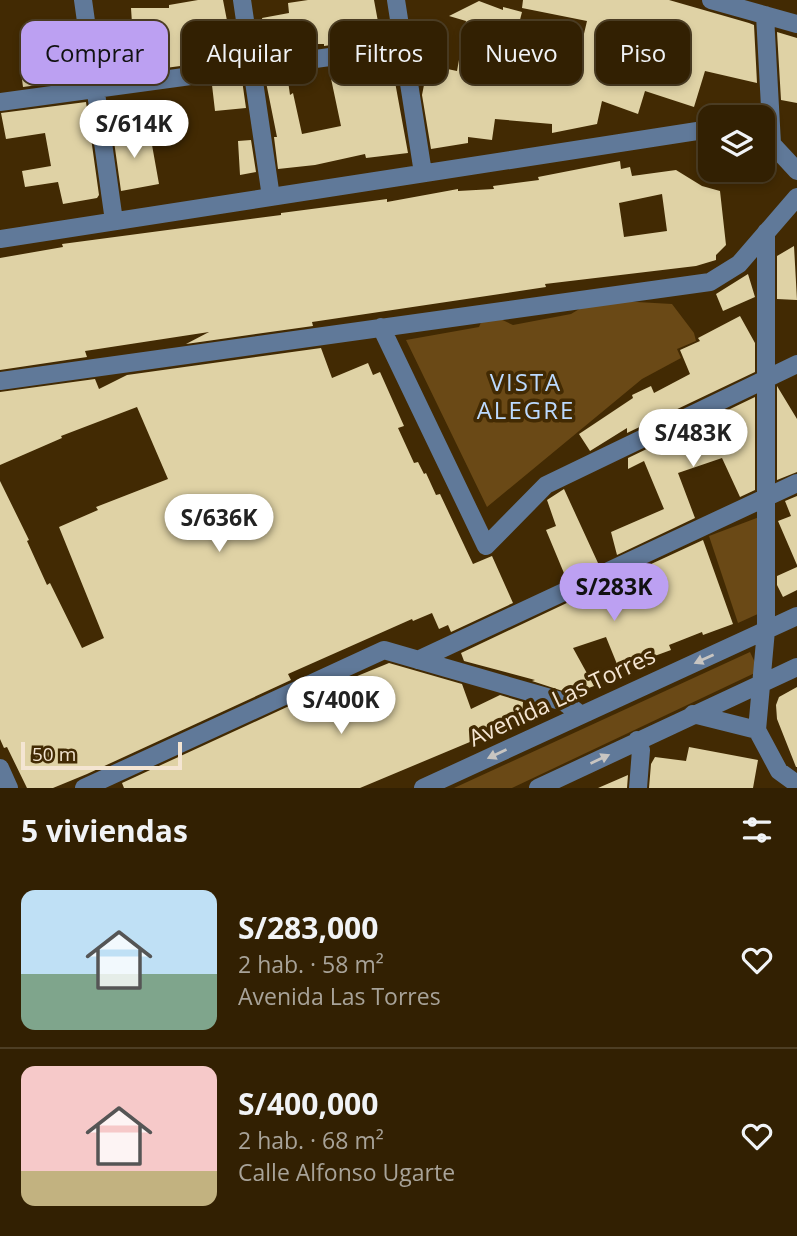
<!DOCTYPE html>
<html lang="es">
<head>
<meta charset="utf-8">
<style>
  :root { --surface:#322002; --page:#3a280c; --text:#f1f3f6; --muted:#a8a399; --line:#4d3e24; --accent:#bca0f2 }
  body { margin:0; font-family:"Open Sans",sans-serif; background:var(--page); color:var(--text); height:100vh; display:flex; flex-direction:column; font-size:26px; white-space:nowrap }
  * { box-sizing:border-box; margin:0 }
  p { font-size:23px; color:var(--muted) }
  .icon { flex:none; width:38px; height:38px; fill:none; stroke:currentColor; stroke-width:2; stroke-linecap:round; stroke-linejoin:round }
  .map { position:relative; height:788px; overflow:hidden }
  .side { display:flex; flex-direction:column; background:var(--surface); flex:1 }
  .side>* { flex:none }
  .guide { position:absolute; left:21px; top:21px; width:756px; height:63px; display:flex; gap:14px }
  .fabs { position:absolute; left:698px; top:105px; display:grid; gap:14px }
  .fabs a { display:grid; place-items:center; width:77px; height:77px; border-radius:14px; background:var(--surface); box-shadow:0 4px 10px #0003,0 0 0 2px var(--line); font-size:35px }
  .scale { position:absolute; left:21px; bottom:18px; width:161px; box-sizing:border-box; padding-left:7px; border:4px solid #f4e5d2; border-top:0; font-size:19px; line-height:24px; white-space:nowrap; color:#f4e5d2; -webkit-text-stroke:5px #422a03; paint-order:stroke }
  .price { position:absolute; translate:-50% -60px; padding:0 16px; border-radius:24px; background:#fff; color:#222; font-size:23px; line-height:46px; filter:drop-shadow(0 2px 4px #0008) }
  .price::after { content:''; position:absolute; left:50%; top:42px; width:21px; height:16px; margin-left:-10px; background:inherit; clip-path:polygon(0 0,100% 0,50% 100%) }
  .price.active { background:var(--accent); color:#111 }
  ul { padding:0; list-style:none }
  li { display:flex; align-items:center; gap:21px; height:175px; padding:0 21px }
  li+li { border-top:2px solid var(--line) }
  li span { display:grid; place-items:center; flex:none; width:196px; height:140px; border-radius:14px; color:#555 }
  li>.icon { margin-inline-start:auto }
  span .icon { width:84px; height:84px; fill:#fffc; stroke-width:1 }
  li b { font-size:30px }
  h2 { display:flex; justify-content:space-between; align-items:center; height:84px; padding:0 21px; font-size:30px }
  .chip { padding:0 24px; border-radius:14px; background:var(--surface); box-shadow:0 4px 10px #0003,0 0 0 2px var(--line); font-size:24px; line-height:63px }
  .chip.active { background:var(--accent); color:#111 }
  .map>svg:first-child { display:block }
  .green { fill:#6a4916 }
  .building { fill:#dfd2a5; fill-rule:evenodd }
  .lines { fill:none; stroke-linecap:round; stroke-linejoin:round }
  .minor { stroke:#607999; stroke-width:18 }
  .oneway { fill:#c8c5c1 }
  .labels { text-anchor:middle; stroke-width:7; stroke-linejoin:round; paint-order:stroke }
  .street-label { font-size:23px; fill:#f4e5d2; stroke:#422a03 }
  .neighbourhood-label { font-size:24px; letter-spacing:2px; fill:#bcdaff; stroke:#422a03 }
</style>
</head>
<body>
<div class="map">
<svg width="797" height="788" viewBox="0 0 797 788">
  <rect width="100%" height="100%" fill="#422a03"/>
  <path class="green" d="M 602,300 L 672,304 L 694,333 L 696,341 L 677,349 L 681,358 L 642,379 L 487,507 L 406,340 L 479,327 L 482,320 L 494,316 L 513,325 L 571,314 L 586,305 Z
    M 762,516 L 760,613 L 738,623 L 709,536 Z
    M 750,652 L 759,671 L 512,788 L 454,788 Z"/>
  <path class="building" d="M 198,0 L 223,0 L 230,36 L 224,37 L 225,43 L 216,43 L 218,61 L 105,76 L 103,58 L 134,54 L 131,8 L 169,8 L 169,5 Z
    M 308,0 L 374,0 L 381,38 L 324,46 L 324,44 L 318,44 L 275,50 L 273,38 L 266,39 L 262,18 L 289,13 L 288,3 Z
    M 523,0 L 669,0 L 749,23 L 754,25 L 757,83 L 705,71 L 694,107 L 645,91 L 638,114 L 602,101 L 597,124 L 552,133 L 552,124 L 495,119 L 492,140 L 468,137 L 468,143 L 431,149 L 422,95 L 428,65 L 457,71 L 466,21 L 449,16 L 479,1 L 503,10 L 503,7 L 522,12 L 514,43 L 579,55 L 587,21 L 522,8 Z
    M 75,23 L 83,79 L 23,87 L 19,56 L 48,53 L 45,26 Z
    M 777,32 L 797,38 L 797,103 L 781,100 Z
    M 391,60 L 408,153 L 366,158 L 365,154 L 315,165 L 278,169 L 274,137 L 277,137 L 265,77 L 287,74 L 290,95 L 293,93 L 302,134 L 341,126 L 329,69 Z
    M 242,80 L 246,108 L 215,111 L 212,85 Z
    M 86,102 L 99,195 L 97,198 L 63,204 L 58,182 L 25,187 L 22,171 L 51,166 L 45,133 L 6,139 L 1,113 Z
    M 132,124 L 134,145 L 152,145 L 159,184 L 121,191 L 112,127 Z
    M 251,140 L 256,172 L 240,175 L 238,141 Z
    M 620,161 L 621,169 L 630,167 L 632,176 L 676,170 L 702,186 L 720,191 L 726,245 L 716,255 L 716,260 L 696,266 L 545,284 L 546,287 L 312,322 L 313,326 L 186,344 L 209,332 L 85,351 L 87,357 L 0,370 L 0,258 L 63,247 L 62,244 L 281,215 L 281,213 L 365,202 L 387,199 L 387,202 L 458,189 L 458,191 L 494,189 L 493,186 L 539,180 L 538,177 ZM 662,194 L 667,231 L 624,237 L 619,203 Z
    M 794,246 L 797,300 L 777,299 L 777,256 Z
    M 748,274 L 755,297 L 723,311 L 716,294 Z
    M 740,316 L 755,343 L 755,372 L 627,433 L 627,428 L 590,451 L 579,434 L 633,398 L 632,395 L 651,386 L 654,393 L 690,374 L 680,350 L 700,341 L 698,338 Z
    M 321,348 L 332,378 L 368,363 L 373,375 L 380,372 L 404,426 L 398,428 L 414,463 L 418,462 L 424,474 L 426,473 L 436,495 L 440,494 L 473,564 L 492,556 L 513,603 L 451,632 L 448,625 L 439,629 L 432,613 L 413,621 L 412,619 L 288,674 L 291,680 L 87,774 L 53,788 L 27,788 L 7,747 L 4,748 L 0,739 L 0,481 L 29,540 L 27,541 L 47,585 L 50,583 L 82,648 L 104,638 L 59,527 L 98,510 L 96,507 L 168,479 L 137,407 L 61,436 L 62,438 L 0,465 L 0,392 L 95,379 L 99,389 L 127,375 Z
    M 777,386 L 797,419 L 797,472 L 777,480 Z
    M 755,397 L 755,490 L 740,497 L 722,458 L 678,473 L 695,518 L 617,555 L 611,532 L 664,509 L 644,461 L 628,469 L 628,458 Z
    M 564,489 L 598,563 L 566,578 L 546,530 L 556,526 L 547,500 Z
    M 797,496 L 797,565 L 778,521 L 791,516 L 785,501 Z
    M 703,540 L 733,624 L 703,635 L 702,632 L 669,645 L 671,650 L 619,669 L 606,637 L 573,648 L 594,686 L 572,694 L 532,681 L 535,680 L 464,661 L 461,653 L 607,584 L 617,606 L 629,602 L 623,577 Z
    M 797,567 L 797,590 L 783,597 L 777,585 L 777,576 Z
    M 389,663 L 462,684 L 471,709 L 500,695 L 523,702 L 522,716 L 477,739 L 360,788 L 124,788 L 122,783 L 328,688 Z
    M 797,687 L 797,767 L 796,767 L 777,719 L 776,705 L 779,697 Z
    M 689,747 L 758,760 L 753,788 L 649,788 L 651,764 L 655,757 L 686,761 Z
    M 628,775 L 627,788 L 598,788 Z"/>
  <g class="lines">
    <path class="minor" d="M 83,0 L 114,221
      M 242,0 L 271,197
      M 396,0 L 423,173
      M 711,0 L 797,24
      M 765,15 L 772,144
      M 0,102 L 403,47
      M 763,142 L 772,144 L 797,171
      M 766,232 L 766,630 L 757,730 L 779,771 L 797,784
      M 0,239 L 710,129
      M 381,327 L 486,546 L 546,485 L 797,364
      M 0,381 L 710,282 L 739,264 L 797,197
      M 418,660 L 797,483
      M 693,714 L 757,730
      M 637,740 L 641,750 L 638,788
      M 0,768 L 9,788
      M 84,788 L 384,650 L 564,702 L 581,715
      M 423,788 L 797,616
      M 538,788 L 797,667"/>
  </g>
  <defs><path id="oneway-solid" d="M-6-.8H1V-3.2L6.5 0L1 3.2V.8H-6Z" transform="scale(1.75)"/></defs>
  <g class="oneway">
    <use href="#oneway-solid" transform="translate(704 659) rotate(156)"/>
    <use href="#oneway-solid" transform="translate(497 754) rotate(155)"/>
    <use href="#oneway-solid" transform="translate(600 759) rotate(-25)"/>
  </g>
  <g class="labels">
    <g class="street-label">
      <text transform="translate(562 697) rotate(-25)" y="8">Avenida Las Torres</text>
    </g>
    <g class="neighbourhood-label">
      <text x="526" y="391">VISTA<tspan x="526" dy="28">ALEGRE</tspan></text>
    </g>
  </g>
</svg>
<div class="fabs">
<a><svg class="icon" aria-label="layers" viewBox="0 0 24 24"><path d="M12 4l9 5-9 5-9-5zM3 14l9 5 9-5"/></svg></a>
</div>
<div class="scale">50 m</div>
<b class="price" style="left:134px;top:160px">S/614K</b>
<b class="price" style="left:693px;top:469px">S/483K</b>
<b class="price" style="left:219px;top:554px">S/636K</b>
<b class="price active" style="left:614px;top:623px">S/283K</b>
<b class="price" style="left:341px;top:736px">S/400K</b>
<div class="guide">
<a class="chip active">Comprar</a>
<a class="chip">Alquilar</a>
<a class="chip">Filtros</a>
<a class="chip">Nuevo</a>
<a class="chip">Piso</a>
</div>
</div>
<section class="side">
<h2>5 viviendas<svg class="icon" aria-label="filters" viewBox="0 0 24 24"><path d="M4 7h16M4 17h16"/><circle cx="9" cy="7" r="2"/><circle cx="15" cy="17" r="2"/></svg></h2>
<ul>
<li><span style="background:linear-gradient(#bfe0f5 60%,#7fa58c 0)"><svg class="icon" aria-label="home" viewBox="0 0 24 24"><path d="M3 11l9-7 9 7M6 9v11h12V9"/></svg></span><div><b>S/283,000</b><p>2 hab. · 58 m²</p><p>Avenida Las Torres</p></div><svg class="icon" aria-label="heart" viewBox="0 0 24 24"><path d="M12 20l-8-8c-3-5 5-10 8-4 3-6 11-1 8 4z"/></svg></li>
<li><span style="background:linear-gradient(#f6c9c9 75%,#c2b280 0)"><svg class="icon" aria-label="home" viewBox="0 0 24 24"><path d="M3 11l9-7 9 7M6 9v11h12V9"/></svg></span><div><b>S/400,000</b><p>2 hab. · 68 m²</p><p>Calle Alfonso Ugarte</p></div><svg class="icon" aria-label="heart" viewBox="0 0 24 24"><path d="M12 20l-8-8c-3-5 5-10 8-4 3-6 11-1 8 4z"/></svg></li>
</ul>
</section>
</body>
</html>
